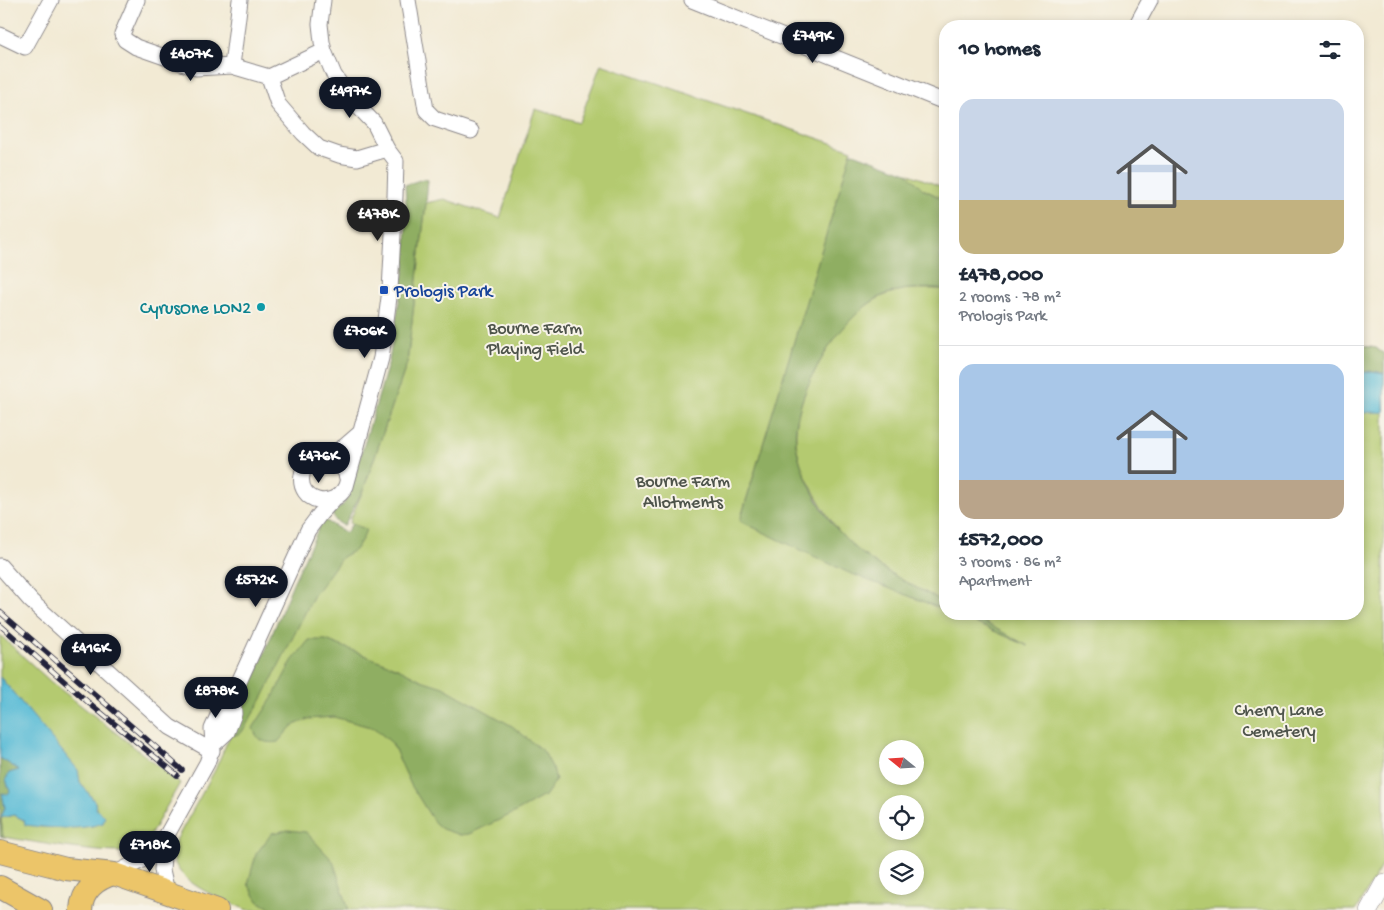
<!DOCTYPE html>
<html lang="en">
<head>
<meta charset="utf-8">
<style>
  :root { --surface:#fff; --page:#f2f2f3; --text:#1f2937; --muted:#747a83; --line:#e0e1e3; --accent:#111827 }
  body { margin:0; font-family:"Gochi Hand",sans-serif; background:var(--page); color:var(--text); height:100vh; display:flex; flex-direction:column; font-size:19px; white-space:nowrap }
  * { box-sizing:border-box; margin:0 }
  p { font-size:16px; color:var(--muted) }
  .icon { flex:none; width:28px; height:28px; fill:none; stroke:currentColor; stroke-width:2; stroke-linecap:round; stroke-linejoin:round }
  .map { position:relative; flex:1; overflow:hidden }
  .panel { position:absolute; left:939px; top:20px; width:425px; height:600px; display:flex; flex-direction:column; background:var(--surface); border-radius:20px; box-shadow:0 2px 8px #0003 }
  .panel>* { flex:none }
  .needle { width:32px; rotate:288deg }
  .fabs { position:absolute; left:879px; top:740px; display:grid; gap:10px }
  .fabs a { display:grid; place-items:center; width:45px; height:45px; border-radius:50%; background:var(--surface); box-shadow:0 2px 8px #0003; font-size:25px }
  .price { position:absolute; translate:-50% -42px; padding:0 11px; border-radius:18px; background:var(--accent); color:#fff; font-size:16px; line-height:32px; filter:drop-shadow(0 1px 2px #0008) }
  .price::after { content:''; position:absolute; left:50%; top:30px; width:15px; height:11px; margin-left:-8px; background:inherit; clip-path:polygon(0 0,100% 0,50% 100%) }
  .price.active { background:#222; color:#fff }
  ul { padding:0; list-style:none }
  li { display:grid; align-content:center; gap:10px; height:265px; padding:0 20px }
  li+li { border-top:1px solid var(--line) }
  li span { display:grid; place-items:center; height:155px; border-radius:15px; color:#555 }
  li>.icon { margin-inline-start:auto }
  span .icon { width:90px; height:90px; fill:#fffc; stroke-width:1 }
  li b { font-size:21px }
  h2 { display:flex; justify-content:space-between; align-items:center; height:60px; padding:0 20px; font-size:21px }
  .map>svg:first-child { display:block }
  .green { fill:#b4ca6f; stroke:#6b7655; fill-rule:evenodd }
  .forest { fill:#8fae62; stroke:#58684e }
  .water { fill:#58bbd6; stroke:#3d6e88 }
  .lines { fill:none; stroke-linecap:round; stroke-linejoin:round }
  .minor-casing { stroke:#8a8688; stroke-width:17 }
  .tertiary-casing { stroke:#8a8688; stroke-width:19 }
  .primary-casing { stroke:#8a8688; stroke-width:24 }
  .minor { stroke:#fff; stroke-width:15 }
  .tertiary { stroke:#fff; stroke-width:18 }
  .primary { stroke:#ecc569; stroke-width:22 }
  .rail-casing { stroke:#22223b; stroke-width:5.5 }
  .rail { stroke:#f7f3e8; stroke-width:4; stroke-dasharray:11; stroke-linecap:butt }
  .transit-dot { fill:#1a4fb4; stroke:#f7f3e8; stroke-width:2 }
  .culture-dot { fill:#0f9aa8; stroke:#f7f3e8; stroke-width:2 }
  .labels { text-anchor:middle; stroke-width:4; stroke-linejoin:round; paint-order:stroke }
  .transit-label { font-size:18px; fill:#164399; stroke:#f7f3e8; text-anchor:start }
  .culture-label { font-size:18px; fill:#0d838f; stroke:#f7f3e8; text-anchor:end }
  .park-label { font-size:18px; fill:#4e544b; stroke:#f7f3e8 }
</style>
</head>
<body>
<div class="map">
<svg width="1384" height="910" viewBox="0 0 1384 910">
  <rect width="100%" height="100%" fill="#f7f3e8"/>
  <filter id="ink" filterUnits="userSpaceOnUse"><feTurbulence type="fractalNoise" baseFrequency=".02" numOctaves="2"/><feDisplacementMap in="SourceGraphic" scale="10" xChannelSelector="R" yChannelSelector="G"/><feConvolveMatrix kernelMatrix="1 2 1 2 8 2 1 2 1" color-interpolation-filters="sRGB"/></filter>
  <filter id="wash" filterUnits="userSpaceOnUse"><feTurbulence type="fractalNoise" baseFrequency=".0096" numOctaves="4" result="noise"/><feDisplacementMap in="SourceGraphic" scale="20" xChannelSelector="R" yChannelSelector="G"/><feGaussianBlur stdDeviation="1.12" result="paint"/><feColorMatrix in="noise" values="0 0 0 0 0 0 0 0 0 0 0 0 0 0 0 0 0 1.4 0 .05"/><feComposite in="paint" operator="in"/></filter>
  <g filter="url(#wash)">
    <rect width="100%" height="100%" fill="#f2ead4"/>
    <path class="green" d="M 601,64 L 852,150 L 740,521 L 945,610 L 945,614 L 955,614 L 1020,642 L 969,614 L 1358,614 L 1358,345 L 1376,348 L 1384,354 L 1384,861 L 1356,910 L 247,910 C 225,900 181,886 174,860 C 172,855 173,850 174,844 L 215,770 L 323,519 L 346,533 L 352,524 L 350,523 L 351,518 L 364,488 L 407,363 L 426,203 L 444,199 L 500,218 L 535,109 L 579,122 ZM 888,749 L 915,749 L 915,776 L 888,776 ZM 888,804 L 915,804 L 915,831 L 888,831 ZM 888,859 L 915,859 L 915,886 L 888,886 Z
      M 907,173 L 945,188 L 945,200 L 923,189 Z
      M 908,289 L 945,289 L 945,602 C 918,589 890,575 866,557 C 845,542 830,521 818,499 C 811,487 804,475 800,461 C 787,424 807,382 827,350 C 846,319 871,294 908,289 Z
      M 0,635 L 51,682 L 180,783 L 143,848 C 123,860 31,841 3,837 L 1,818 L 14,815 L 38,827 L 93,826 L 96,809 L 95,802 L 80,782 L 77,770 L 0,677 Z"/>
    <path class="forest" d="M 851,152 L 907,173 L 923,189 L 945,200 L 945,248 C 939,253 939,259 945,264 L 945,289 C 924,288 901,287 882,296 C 840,315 790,398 796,444 C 799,467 814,497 827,516 C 855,557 901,581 945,602 L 945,610 L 847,572 L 740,521 Z
      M 423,179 L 428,180 L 426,203 L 407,363 L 364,488 L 344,526 L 336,521 L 332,514 L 343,505 L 349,495 L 389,361 L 405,267 L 407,218 L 405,185 Z
      M 1358,345 L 1376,348 L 1384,354 L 1384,373 L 1371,371 L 1358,374 Z
      M 323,519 L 346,533 L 352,524 L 366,529 L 363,538 L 355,550 L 342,557 L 314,595 L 263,697 L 242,732 L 236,735 L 231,735 L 293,583 Z
      M 955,614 L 969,614 L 1028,646 Z
      M 309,640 L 326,640 L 400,669 L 421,680 L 443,687 L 512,726 L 544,752 L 553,769 L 556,780 L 546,795 L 514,813 L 469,834 L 460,835 L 442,829 L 434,822 L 411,785 L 392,743 L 374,728 L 334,717 L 308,719 L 292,726 L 278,742 C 266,744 257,741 253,728 L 273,697 L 292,661 Z
      M 0,758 L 20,770 L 6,779 L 11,792 L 8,795 L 2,793 L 5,808 L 1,818 L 3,837 L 0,836 Z
      M 288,830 L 306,832 L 333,861 L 349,910 L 273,910 L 258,901 L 248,884 L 256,854 L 272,833 Z"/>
    <path class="water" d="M 1371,371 L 1384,373 L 1384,412 C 1375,413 1364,410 1358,417 L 1358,374 Z
      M 0,677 L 78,770 L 80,782 L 95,802 L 96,809 L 105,816 L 103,823 C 80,831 49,828 25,825 L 24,820 L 14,815 L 1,818 L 5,808 L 2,793 L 8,795 L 10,792 L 6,779 L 9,773 L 19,770 L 0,758 Z"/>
  </g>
  <g filter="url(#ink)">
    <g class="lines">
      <g class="minor-casing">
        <path id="minor" d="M 137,0 L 122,34 L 125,40 L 136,47 L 196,68 L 232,66 L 269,77 L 324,51
          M 323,0 L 320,24 L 322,42 L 324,51 L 334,75 L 348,96 L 374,123 L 387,149 L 396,161 L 395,196 L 390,290 L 381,358 L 346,486 C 334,511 297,502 302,475 C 306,448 342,451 347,478
          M 408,0 L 426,110 L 435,119 L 471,131
          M 692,0 L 945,102
          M 1136,26 L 1150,0
          M 0,35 L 25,47 L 51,0
          M 232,66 L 240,0
          M 269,77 L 278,104 L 303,133 L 319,148 L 339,155 L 357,158 L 387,149
          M 329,456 L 345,446 L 360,433
          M 0,566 L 31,601 L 170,727 L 212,751
          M 213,745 L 227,732 L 234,714 L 233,698 L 238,684 L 308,530 L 320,514 L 333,500
          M 164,840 L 162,870 L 167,892
          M 114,874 L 144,859 L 164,840 L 207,763 L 213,745 L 212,729 L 220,711 L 233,698"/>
      </g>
      <g class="tertiary-casing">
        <path id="tertiary" d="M 1369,910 L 1384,883"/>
      </g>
      <g class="primary-casing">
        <path id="primary" d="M 0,852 L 66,869 L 114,874 L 217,910
          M 0,887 L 41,910
          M 81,910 C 82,891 96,879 114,874"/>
      </g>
      <use href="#minor" class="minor"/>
      <use href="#tertiary" class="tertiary"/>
      <use href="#primary" class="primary"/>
      <g class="rail-casing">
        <path id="rail" d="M 0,612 L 182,770
          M 0,625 L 89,703 L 177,775"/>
      </g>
      <use href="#rail" class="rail"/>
    </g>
  </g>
  <rect class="transit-dot" x="379" y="285" width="10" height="10" rx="2.5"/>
  <circle class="culture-dot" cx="261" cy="307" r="5"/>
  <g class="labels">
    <g class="transit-label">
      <text x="394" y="296">Prologis Park</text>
    </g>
    <g class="culture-label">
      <text x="251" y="313">CyrusOne LON2</text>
    </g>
    <g class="park-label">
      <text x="535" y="333">Bourne Farm<tspan x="535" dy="21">Playing Field</tspan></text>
      <text x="683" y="486">Bourne Farm<tspan x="683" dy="21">Allotments</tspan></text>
      <text x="1279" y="715">Cherry Lane<tspan x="1279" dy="21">Cemetery</tspan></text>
    </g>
  </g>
</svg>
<div class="fabs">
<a><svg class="needle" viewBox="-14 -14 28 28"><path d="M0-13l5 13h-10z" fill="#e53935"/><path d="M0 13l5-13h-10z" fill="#747a83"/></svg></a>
<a><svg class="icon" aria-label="locate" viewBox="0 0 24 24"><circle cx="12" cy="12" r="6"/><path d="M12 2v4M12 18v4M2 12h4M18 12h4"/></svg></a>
<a><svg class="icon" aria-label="layers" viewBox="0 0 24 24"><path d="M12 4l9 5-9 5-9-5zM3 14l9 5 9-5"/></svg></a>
</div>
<b class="price" style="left:813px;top:64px">£749K</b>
<b class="price" style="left:191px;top:82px">£407K</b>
<b class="price" style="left:350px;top:119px">£497K</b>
<b class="price active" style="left:378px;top:242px">£478K</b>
<b class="price" style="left:365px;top:359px">£706K</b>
<b class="price" style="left:319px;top:484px">£476K</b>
<b class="price" style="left:256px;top:608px">£572K</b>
<b class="price" style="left:91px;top:676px">£416K</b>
<b class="price" style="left:216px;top:719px">£878K</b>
<b class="price" style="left:150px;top:873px">£718K</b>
<section class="panel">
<h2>10 homes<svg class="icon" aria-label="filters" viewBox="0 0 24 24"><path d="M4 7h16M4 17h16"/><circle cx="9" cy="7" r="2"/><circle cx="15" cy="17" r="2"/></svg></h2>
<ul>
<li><span style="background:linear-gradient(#c9d6e8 65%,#c2b280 0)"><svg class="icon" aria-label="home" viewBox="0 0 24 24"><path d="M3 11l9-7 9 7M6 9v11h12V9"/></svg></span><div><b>£478,000</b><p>2 rooms · 78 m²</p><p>Prologis Park</p></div></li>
<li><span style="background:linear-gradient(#a9c7e8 75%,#b9a48a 0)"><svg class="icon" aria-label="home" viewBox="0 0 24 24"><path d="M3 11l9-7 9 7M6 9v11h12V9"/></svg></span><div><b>£572,000</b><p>3 rooms · 86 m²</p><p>Apartment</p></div></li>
</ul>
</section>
</div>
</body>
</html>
